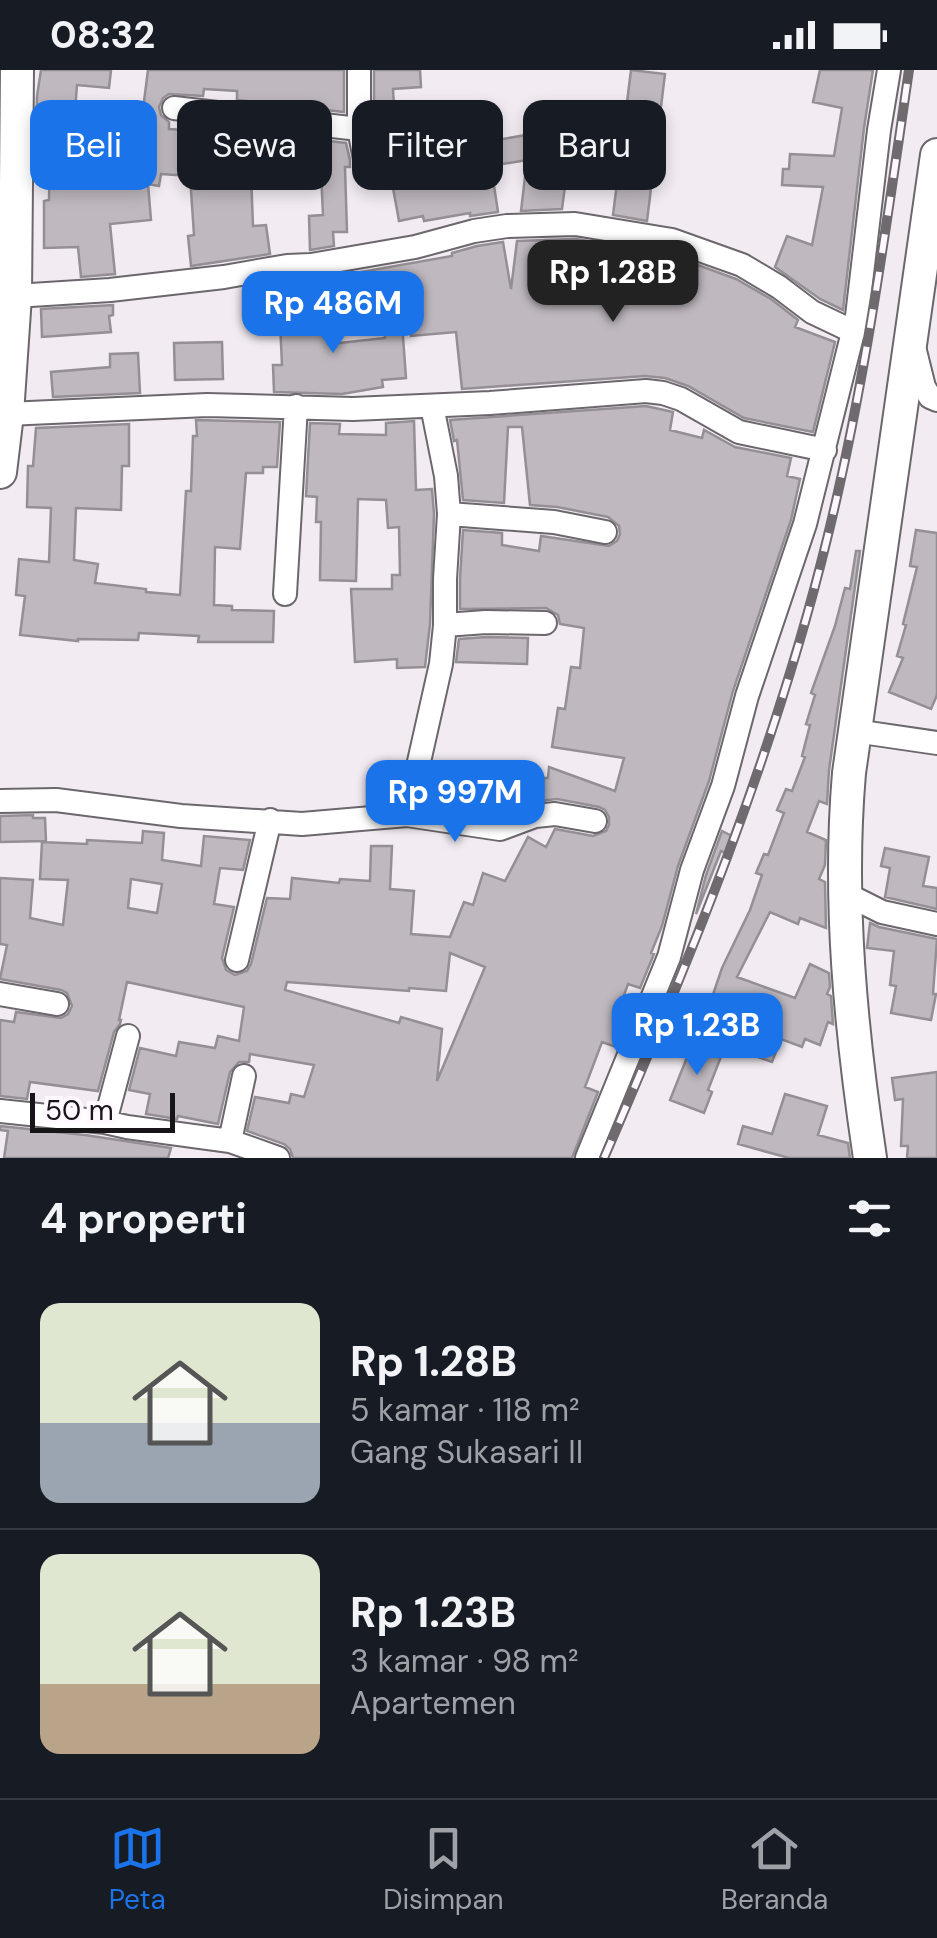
<!DOCTYPE html>
<html lang="id">
<head>
<meta charset="utf-8">
<style>
  :root { --surface:#171b24; --page:#242831; --text:#f1f3f6; --muted:#9ea1a6; --line:#363941; --accent:#1a73e8 }
  body { margin:0; font-family:"DM Sans",sans-serif; background:var(--page); color:var(--text); height:100vh; display:flex; flex-direction:column; font-size:38px; white-space:nowrap }
  * { box-sizing:border-box; margin:0 }
  p { font-size:32px; color:var(--muted) }
  .icon { flex:none; width:55px; height:55px; fill:none; stroke:currentColor; stroke-width:2; stroke-linecap:round; stroke-linejoin:round }
  .map { position:relative; height:1088px; overflow:hidden }
  .drawer { display:flex; flex-direction:column; background:var(--surface); flex:1 }
  .drawer>* { flex:none }
  .guide { position:absolute; left:30px; top:30px; width:878px; height:90px; display:flex; gap:20px }
  .scale { position:absolute; left:30px; bottom:25px; width:145px; box-sizing:border-box; padding-left:10px; border:5px solid #171517; border-top:0; font-size:28px; line-height:35px; white-space:nowrap; color:#171517; -webkit-text-stroke:8px #fff9ff; paint-order:stroke }
  .price { position:absolute; translate:-50% -85px; padding:0 22px; border-radius:20px; background:var(--accent); color:#fff; font-size:32px; line-height:65px; filter:drop-shadow(0 2px 5px #0008) }
  .price::after { content:''; position:absolute; left:50%; top:60px; width:30px; height:22px; margin-left:-15px; background:inherit; clip-path:polygon(0 0,100% 0,50% 100%) }
  .price.current { background:#222; color:#fff }
  ul { padding:0; list-style:none }
  li { display:flex; align-items:center; gap:30px; height:250px; padding:0 40px }
  li+li { border-top:2px solid var(--line) }
  li span { display:grid; place-items:center; flex:none; width:280px; height:200px; border-radius:20px; color:#555 }
  li>.icon { margin-inline-start:auto }
  span .icon { width:120px; height:120px; fill:#fffc; stroke-width:1 }
  li b { font-size:42px }
  h2 { display:flex; justify-content:space-between; align-items:center; height:120px; padding:0 40px; font-size:42px }
  .pill { padding:0 35px; border-radius:20px; background:var(--surface); box-shadow:0 5px 15px #0003; font-size:35px; line-height:90px }
  .pill.current { background:var(--accent); color:#fff }
  .status { display:flex; justify-content:space-between; align-items:center; height:70px; padding:0 50px; background:var(--surface); direction:ltr }
  .status svg { height:28px; fill:currentColor }
  .dock { display:flex; justify-content:space-around; align-items:center; height:140px; border-top:2px solid var(--line); background:var(--surface); font-size:28px; color:var(--muted) }
  .dock a { display:grid; justify-items:center; gap:5px }
  .dock .current { color:var(--accent) }
  .map>svg:first-child { display:block }
  .building { fill:#bfb9bf; stroke:#948f94; stroke-width:2.5; fill-rule:evenodd }
  .lines { fill:none; stroke-linecap:round; stroke-linejoin:round }
  .street-casing { stroke:#6c676c; stroke-width:26 }
  .secondary-casing { stroke:#6c676c; stroke-width:36 }
  .street { stroke:#fff; stroke-width:22 }
  .secondary { stroke:#fff; stroke-width:32 }
  .rail-casing { stroke:#6e6a6e; stroke-width:10 }
  .rail { stroke:#fff9ff; stroke-width:6; stroke-dasharray:19; stroke-linecap:butt }
</style>
</head>
<body>
<div class="status"><b>08:32</b><svg viewBox="0 0 49 12"><path d="M0 12V9h3v3zM5 12V6h3v6zM10 12V3h3v9zM15 12V0h3v12zM26 1h20v11H26zM47 4h2v5h-2z"/></svg></div>
<div class="map">
<svg width="937" height="1088" viewBox="0 0 937 1088">
  <rect width="100%" height="100%" fill="#f2ecf2"/>
  <path class="building" d="M 41,0 L 111,0 L 109,18 L 77,15 L 74,55 L 110,60 L 114,41 L 142,47 L 148,0 L 344,0 L 344,42 L 237,30 L 237,21 L 204,19 L 203,26 L 169,24 L 163,28 L 159,37 L 161,45 L 169,52 L 169,59 L 285,66 L 346,73 L 350,90 L 350,97 L 345,97 L 347,162 L 333,162 L 334,176 L 310,180 L 309,146 L 323,145 L 321,103 L 251,104 L 253,156 L 266,155 L 270,184 L 191,196 L 188,166 L 194,165 L 190,106 L 161,104 L 159,116 L 148,114 L 151,150 L 110,154 L 115,204 L 81,207 L 78,177 L 44,178 L 44,131 L 49,130 L 50,70 L 36,69 L 37,26 Z
    M 374,0 L 420,0 L 421,17 L 393,19 L 395,54 L 374,55 Z
    M 631,0 L 665,4 L 647,151 L 613,145 Z
    M 820,0 L 873,0 L 864,58 L 843,240 L 820,229 L 775,197 L 787,166 L 812,175 L 823,117 L 782,115 L 783,99 L 789,99 L 790,84 L 834,86 L 842,38 L 813,32 Z
    M 485,62 L 486,72 L 543,62 L 549,99 L 567,101 L 562,139 L 521,141 L 527,90 L 491,96 L 498,142 L 470,146 L 470,143 L 424,151 L 423,146 L 399,151 L 391,107 L 417,98 L 424,90 L 449,84 L 454,78 L 455,70 L 462,68 L 462,66 Z
    M 576,169 L 650,182 L 648,193 L 685,198 L 687,191 L 736,209 L 771,229 L 798,250 L 795,257 L 835,272 L 813,362 L 744,348 L 688,316 L 665,308 L 645,306 L 462,319 L 456,262 L 411,266 L 406,212 L 341,224 L 338,206 L 452,186 L 452,183 L 477,176 L 503,172 L 511,219 L 517,171 Z
    M 304,215 L 306,261 L 329,259 L 330,274 L 385,268 L 384,254 L 402,253 L 406,308 L 382,310 L 383,317 L 342,324 L 274,322 L 273,295 L 282,295 L 280,253 L 285,253 L 282,217 Z
    M 113,235 L 113,245 L 109,246 L 111,262 L 42,267 L 41,239 Z
    M 222,272 L 223,309 L 175,310 L 174,273 Z
    M 138,283 L 140,323 L 53,327 L 51,302 L 110,297 L 110,284 Z
    M 646,336 L 673,342 L 670,360 L 702,368 L 704,360 L 735,377 L 791,388 L 787,406 L 800,409 L 791,450 L 733,621 L 709,711 L 678,796 L 662,856 L 651,883 L 654,884 L 640,918 L 628,914 L 619,939 L 630,943 L 616,977 L 602,972 L 585,1017 L 598,1022 L 572,1088 L 293,1088 L 290,1079 L 284,1074 L 247,1061 L 255,1027 L 289,1033 L 291,1024 L 304,1027 L 314,995 L 250,984 L 249,992 L 239,992 L 230,1002 L 218,1054 L 178,1046 L 177,1049 L 146,1044 L 150,1024 L 129,1020 L 140,978 L 176,986 L 179,972 L 215,978 L 218,966 L 239,971 L 244,937 L 127,912 L 119,950 L 121,950 L 120,954 L 114,962 L 98,1021 L 30,1012 L 27,1029 L 0,1026 L 0,950 L 14,952 L 16,942 L 61,948 L 68,944 L 72,936 L 67,923 L 61,920 L 0,909 L 7,875 L 0,874 L 0,808 L 33,810 L 30,848 L 63,855 L 68,810 L 40,809 L 42,772 L 87,774 L 87,770 L 142,773 L 143,761 L 164,763 L 162,790 L 201,796 L 204,766 L 250,770 L 243,800 L 220,798 L 214,834 L 234,837 L 222,888 L 226,900 L 235,905 L 247,901 L 251,894 L 267,828 L 290,829 L 292,808 L 339,813 L 340,809 L 370,811 L 371,776 L 392,776 L 390,819 L 414,821 L 411,864 L 450,867 L 464,832 L 473,835 L 483,803 L 505,811 L 528,767 L 546,777 L 555,759 L 593,766 L 606,761 L 609,755 L 609,747 L 605,740 L 599,737 L 557,729 L 538,731 L 544,708 L 548,708 L 549,697 L 615,721 L 624,688 L 552,677 L 558,638 L 565,639 L 571,597 L 580,598 L 584,558 L 560,554 L 558,545 L 546,538 L 460,539 L 460,509 L 463,460 L 502,463 L 502,475 L 539,481 L 541,466 L 609,476 L 617,471 L 620,464 L 619,456 L 608,447 L 557,437 L 530,435 L 522,357 L 508,357 L 504,433 L 463,430 L 457,370 L 454,371 L 450,350 ZM 131,809 L 162,814 L 157,843 L 128,838 ZM 450,883 L 485,897 L 437,1011 L 442,959 L 401,947 L 399,953 L 285,920 L 287,912 L 409,921 L 409,918 L 446,921 Z
    M 196,350 L 280,352 L 277,397 L 263,397 L 263,403 L 246,403 L 240,479 L 215,477 L 214,535 L 232,536 L 232,540 L 274,541 L 273,572 L 198,572 L 199,566 L 139,563 L 138,570 L 78,569 L 78,571 L 20,565 L 25,526 L 16,525 L 19,489 L 49,492 L 51,438 L 27,437 L 28,396 L 33,396 L 36,358 L 129,354 L 129,396 L 122,396 L 121,440 L 76,438 L 74,490 L 98,494 L 95,513 L 146,519 L 146,522 L 180,525 L 186,421 L 191,421 L 193,366 L 197,366 Z
    M 414,351 L 416,420 L 432,419 L 434,444 L 430,554 L 425,597 L 397,598 L 397,589 L 355,592 L 351,519 L 392,519 L 392,505 L 400,505 L 399,457 L 388,458 L 386,430 L 358,429 L 356,511 L 320,510 L 321,452 L 316,452 L 317,427 L 306,426 L 310,353 L 340,354 L 339,364 L 386,365 L 386,353 Z
    M 916,460 L 937,463 L 937,625 L 931,639 L 889,622 L 903,588 L 897,586 L 906,555 L 903,554 L 917,497 L 910,496 Z
    M 856,481 L 860,481 L 829,700 L 827,734 L 819,731 L 807,762 L 826,770 L 825,795 L 819,809 L 825,812 L 826,858 L 800,848 L 798,854 L 770,842 L 737,907 L 795,928 L 810,894 L 829,903 L 830,917 L 827,924 L 831,926 L 833,954 L 828,952 L 820,975 L 805,969 L 802,977 L 781,969 L 772,992 L 749,984 L 757,960 L 707,942 L 722,898 L 750,840 L 762,805 L 756,803 L 764,784 L 768,785 L 784,743 L 777,740 L 786,719 L 792,721 L 805,687 L 802,686 L 810,655 L 806,654 L 815,625 L 811,623 L 835,556 L 845,518 L 850,519 Z
    M 486,567 L 528,568 L 527,594 L 456,592 L 459,569 Z
    M 33,745 L 33,748 L 45,748 L 46,771 L 0,772 L 0,746 Z
    M 722,761 L 732,766 L 725,783 L 721,781 L 696,844 L 706,805 Z
    M 885,778 L 929,787 L 923,816 L 937,818 L 937,839 L 885,827 L 890,798 L 881,796 Z
    M 870,853 L 879,857 L 937,869 L 933,924 L 936,924 L 931,950 L 891,943 L 896,916 L 890,915 L 894,881 L 867,878 Z
    M 705,972 L 724,979 L 708,1020 L 712,1022 L 704,1043 L 670,1030 L 691,977 L 702,981 Z
    M 937,1002 L 937,1088 L 907,1088 L 908,1076 L 901,1076 L 903,1029 L 895,1030 L 892,1008 Z
    M 785,1024 L 827,1036 L 818,1065 L 848,1073 L 850,1088 L 789,1088 L 738,1074 L 743,1056 L 772,1064 Z
    M 0,1056 L 85,1065 L 171,1078 L 168,1088 L 4,1088 L 8,1061 L 0,1060 Z"/>
  <g class="lines">
    <g class="street-casing">
      <path id="street" d="M 359,0 L 359,59 L 365,89 C 385,95 404,94 416,76 L 440,72
        M 174,38 L 359,59
        M 15,226 L 110,220 L 224,207 L 287,196 L 311,195 L 415,177 L 474,161 L 507,156 L 575,154 L 672,170 L 742,195 L 779,217 L 812,242 L 854,262
        M 915,281 L 924,317 L 930,327 L 937,330
        M 7,344 L 207,335 L 353,339 L 490,333 L 646,321 L 663,323 L 681,329 L 739,362 L 825,380
        M 449,444 L 554,452 L 605,462
        M 285,524 L 296,336
        M 445,555 L 486,552 L 545,553
        M 855,661 L 937,673
        M 0,731 L 56,730 L 181,746 L 302,754 L 407,745 L 500,759 L 535,746 L 555,744 L 595,751
        M 407,745 L 441,594 L 445,555 L 445,509 L 449,444 L 446,406 L 432,336
        M 844,823 L 882,842 L 937,854
        M 237,890 L 270,750
        M 0,924 L 57,934
        M 0,1041 L 105,1052 L 127,1057 L 230,1071 L 278,1088
        M 105,1052 L 128,966
        M 230,1071 L 244,1006
        M 587,1088 L 669,887 L 692,800 L 723,716 L 747,626 L 805,454 L 857,246 L 879,60 L 889,0"/>
    </g>
    <g class="secondary-casing">
      <path id="secondary" d="M 0,402 L 7,344 L 15,226 L 17,0
        M 870,1088 C 851,961 838,832 849,703 L 937,85"/>
    </g>
    <use href="#street" class="street"/>
    <use href="#secondary" class="secondary"/>
    <g class="rail-casing">
      <path id="rail" d="M 604,1088 C 691,887 775,682 827,469 C 865,315 886,157 909,0"/>
    </g>
    <use href="#rail" class="rail"/>
  </g>
</svg>
<div class="scale">50 m</div>
<b class="price current" style="left:613px;top:255px">Rp 1.28B</b>
<b class="price" style="left:333px;top:286px">Rp 486M</b>
<b class="price" style="left:455px;top:775px">Rp 997M</b>
<b class="price" style="left:697px;top:1008px">Rp 1.23B</b>
<div class="guide">
<a class="pill current">Beli</a>
<a class="pill">Sewa</a>
<a class="pill">Filter</a>
<a class="pill">Baru</a>
</div>
</div>
<section class="drawer">
<h2>4 properti<svg class="icon" aria-label="filters" viewBox="0 0 24 24"><path d="M4 7h16M4 17h16"/><circle cx="9" cy="7" r="2"/><circle cx="15" cy="17" r="2"/></svg></h2>
<ul>
<li><span style="background:linear-gradient(#dfe7d0 60%,#9aa5b1 0)"><svg class="icon" aria-label="home" viewBox="0 0 24 24"><path d="M3 11l9-7 9 7M6 9v11h12V9"/></svg></span><div><b>Rp 1.28B</b><p>5 kamar · 118 m²</p><p>Gang Sukasari II</p></div></li>
<li><span style="background:linear-gradient(#dfe7d0 65%,#b9a48a 0)"><svg class="icon" aria-label="home" viewBox="0 0 24 24"><path d="M3 11l9-7 9 7M6 9v11h12V9"/></svg></span><div><b>Rp 1.23B</b><p>3 kamar · 98 m²</p><p>Apartemen</p></div></li>
</ul>
</section>
<nav class="dock">
<a class="current"><svg class="icon" aria-label="map" viewBox="0 0 24 24"><path d="M3 6l6-2 6 2 6-2v14l-6 2-6-2-6 2zM9 4v14M15 6v14"/></svg>Peta</a>
<a><svg class="icon" aria-label="saved" viewBox="0 0 24 24"><path d="M7 4h10v16l-5-4-5 4z"/></svg>Disimpan</a>
<a><svg class="icon" aria-label="home" viewBox="0 0 24 24"><path d="M3 11l9-7 9 7M6 9v11h12V9"/></svg>Beranda</a>
</nav>
</body>
</html>
